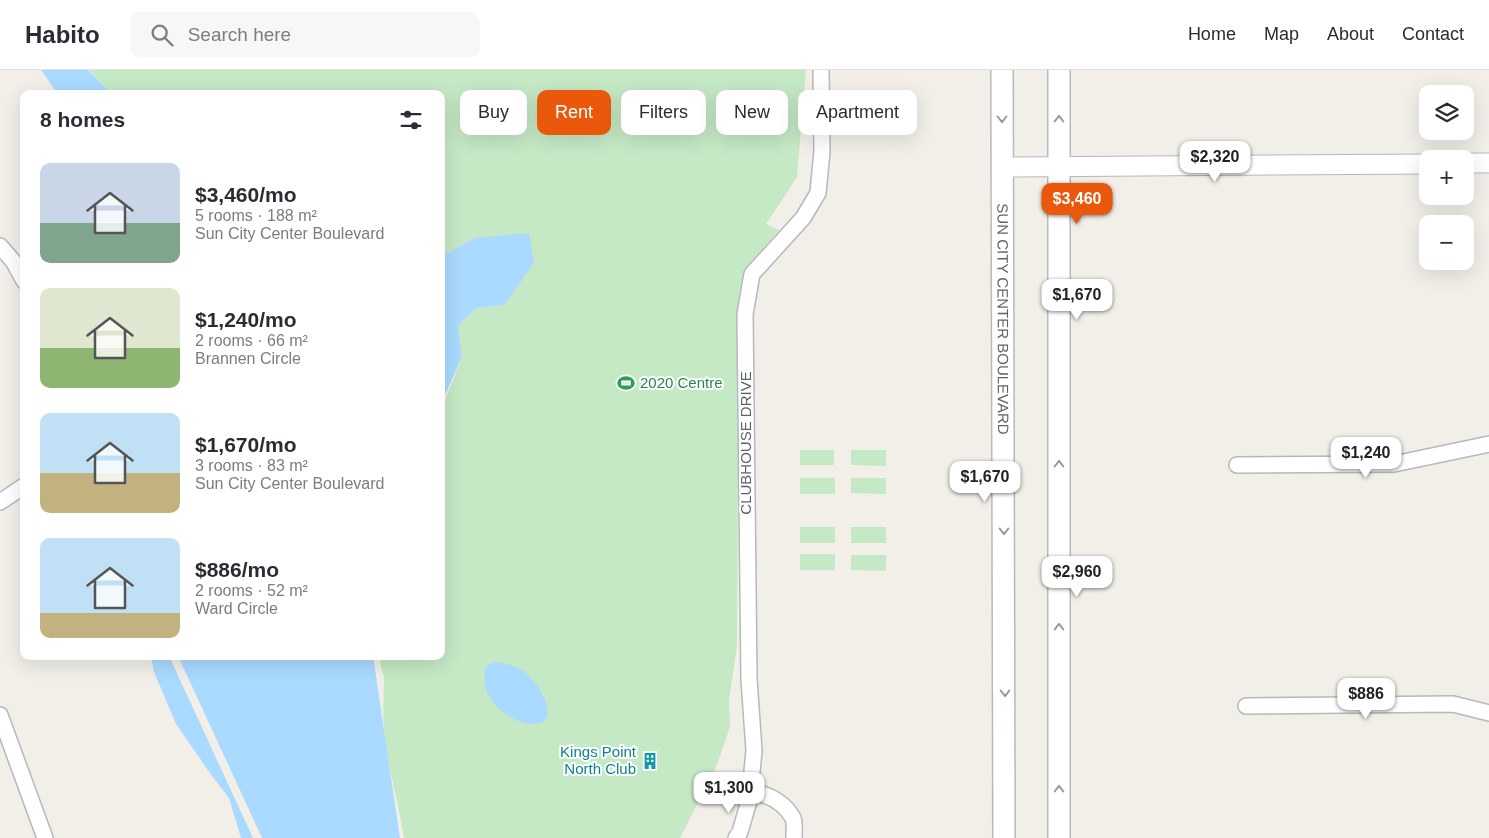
<!DOCTYPE html>
<html lang="en">
<head>
<meta charset="utf-8">
<style>
  :root { --surface:#fff; --page:#f7f7f7; --text:#2b2b33; --muted:#7c7c81; --line:#e1e1e2; --accent:#ea580c }
  body { margin:0; font-family:Helvetica,sans-serif; background:var(--page); color:var(--text); height:100vh; display:flex; flex-direction:column; font-size:19px; white-space:nowrap }
  * { box-sizing:border-box; margin:0 }
  p { font-size:16px; color:var(--muted) }
  .icon { flex:none; width:28px; height:28px; fill:none; stroke:currentColor; stroke-width:2; stroke-linecap:round; stroke-linejoin:round }
  .map { position:relative; flex:1; overflow:hidden }
  .side { position:absolute; left:20px; top:20px; width:425px; height:570px; display:flex; flex-direction:column; background:var(--surface); border-radius:10px; box-shadow:0 5px 20px #0002 }
  .side>* { flex:none }
  .hud { position:absolute; left:460px; top:20px; width:475px; height:45px; display:flex; gap:10px }
  .controls { position:absolute; left:1419px; top:15px; display:grid; gap:10px }
  .controls a { display:grid; place-items:center; width:55px; height:55px; border-radius:10px; background:var(--surface); box-shadow:0 5px 20px #0002; font-size:25px }
  .price { position:absolute; translate:-50% -42px; padding:0 11px; border-radius:10px; background:#fff; color:#222; font-size:16px; line-height:32px; filter:drop-shadow(0 1px 2px #0008) }
  .price::after { content:''; position:absolute; left:50%; top:30px; width:15px; height:11px; margin-left:-8px; background:inherit; clip-path:polygon(0 0,100% 0,50% 100%) }
  .price.on { background:var(--accent); color:#fff }
  ul { padding:0; list-style:none }
  li { display:flex; align-items:center; gap:15px; height:125px; padding:0 20px }
  li span { display:grid; place-items:center; flex:none; width:140px; height:100px; border-radius:10px; color:#555 }
  li>.icon { margin-inline-start:auto }
  span .icon { width:60px; height:60px; fill:#fffc; stroke-width:1 }
  li b { font-size:21px }
  h2 { display:flex; justify-content:space-between; align-items:center; height:60px; padding:0 20px; font-size:21px }
  .pill { padding:0 18px; border-radius:10px; background:var(--surface); box-shadow:0 5px 20px #0002; font-size:18px; line-height:45px }
  .pill.on { background:var(--accent); color:#fff }
  header { display:flex; align-items:center; gap:30px; box-sizing:border-box; height:70px; padding:0 25px; background:var(--surface); border-bottom:1px solid var(--line) }
  header strong { font-size:24px }
  nav { display:flex; gap:28px; margin-inline-start:auto; font-size:18px }
  .search { width:350px; height:45px; background:var(--page); display:flex; align-items:center; gap:12px; box-sizing:border-box; padding:0 18px; border-radius:10px; color:var(--muted); font-size:19px }
  .map>svg:first-child { display:block }
  .green { fill:#c5e8c5 }
  .water { fill:#aadaff }
  .lines { fill:none; stroke-linecap:round; stroke-linejoin:round }
  .minor-casing { stroke:#b5b8bc; stroke-width:18 }
  .tertiary-casing { stroke:#b5b8bc; stroke-width:21 }
  .secondary-casing { stroke:#b6babf; stroke-width:24 }
  .minor { stroke:#fff; stroke-width:15 }
  .tertiary { stroke:#fff; stroke-width:19 }
  .secondary { stroke:#fff; stroke-width:21 }
  .oneway { stroke:#979a9d }
  .labels { text-anchor:middle; stroke-width:4; stroke-linejoin:round; paint-order:stroke }
  .street-label { font-size:15px; fill:#5f6368; stroke:#fff }
  .leisure-label { font-size:15px; fill:#27864d; stroke:#fff; text-anchor:start }
  .culture-label { font-size:15px; fill:#0d838f; stroke:#fff; text-anchor:end }
</style>
</head>
<body>
<header>
<strong>Habito</strong>
<div class="search"><svg class="icon" aria-label="search" viewBox="0 0 24 24"><circle cx="10" cy="10" r="6"/><path d="M15 15l6 6"/></svg>Search here</div>
<nav><a>Home</a><a>Map</a><a>About</a><a>Contact</a></nav>
</header>
<div class="map">
<svg width="1489" height="768" viewBox="0 0 1489 768">
  <rect width="100%" height="100%" fill="#f1efe8"/>
  <path class="green" d="M 89,0 L 806,0 L 797,107 L 766,154 L 779,160 L 753,190 L 739,223 L 737,576 L 729,630 L 730,657 L 716,697 L 680,768 L 404,768 C 399,735 389,702 385,668 C 382,648 384,627 384,606 L 381,599 L 380,586 L 441,586 L 441,341 L 462,287 L 458,256 L 476,238 L 504,235 L 474,168 L 441,187 L 441,24 L 112,24 Z
    M 800,380 L 834,380 L 834,395 L 800,395 Z
    M 851,380 L 886,380 L 886,396 L 851,395 Z
    M 800,408 L 835,408 L 835,424 L 800,424 Z
    M 851,408 L 886,408 L 886,424 L 851,423 Z
    M 800,457 L 835,457 L 835,473 L 800,473 Z
    M 851,457 L 886,457 L 886,473 L 851,473 Z
    M 800,484 L 835,484 L 835,500 L 800,500 Z
    M 851,485 L 886,485 L 886,501 L 851,500 Z"/>
  <path class="water" d="M 41,0 L 88,0 L 112,24 L 58,24 Z
    M 529,163 L 534,193 L 504,235 L 476,238 L 458,256 L 462,287 L 441,334 L 441,187 L 474,168 Z
    M 151,586 L 169,586 L 253,768 L 241,768 L 229,728 L 212,706 L 176,654 L 154,602 Z
    M 178,586 L 373,586 L 400,768 L 262,768 Z
    M 494,592 C 515,594 526,599 538,617 C 581,683 469,652 486,596 Z"/>
  <g class="lines">
    <g class="minor-casing">
      <path id="minor" d="M 0,176 L 13,191 L 24,211
        M 1237,395 L 1394,394 L 1489,374
        M 0,432 L 24,416
        M 1246,636 L 1453,634 L 1489,643
        M 0,645 L 45,768
        M 750,721 C 767,724 784,732 793,748 C 795,753 794,762 794,768
        M 736,768 L 740,762 L 749,731 L 754,681 L 749,609 L 745,244 L 752,204 L 803,148 L 818,123 L 822,81 L 821,0"/>
    </g>
    <g class="tertiary-casing">
      <path id="tertiary" d="M 1465,93 L 1489,93
        M 1002,97 L 1428,94"/>
    </g>
    <g class="secondary-casing">
      <g id="secondary">
        <path id="s1" d="M 1002,0 L 1004,768"/>
        <path d="M 1059,0 L 1059,768"/>
      </g>
    </g>
    <use href="#minor" class="minor"/>
    <use href="#tertiary" class="tertiary"/>
    <use href="#secondary" class="secondary"/>
  </g>
  <defs><path id="oneway-chevron" d="M-2-3.5L2.5 0L-2 3.5" fill="none" stroke-width="1.6" stroke-linecap="round" stroke-linejoin="round" transform="scale(1.25)"/></defs>
  <g class="oneway">
    <use href="#oneway-chevron" transform="translate(1002 49) rotate(90)"/>
    <use href="#oneway-chevron" transform="translate(1059 49) rotate(-90)"/>
    <use href="#oneway-chevron" transform="translate(1059 394) rotate(-90)"/>
    <use href="#oneway-chevron" transform="translate(1004 461) rotate(90)"/>
    <use href="#oneway-chevron" transform="translate(1059 557) rotate(-90)"/>
    <use href="#oneway-chevron" transform="translate(1005 623) rotate(90)"/>
    <use href="#oneway-chevron" transform="translate(1059 719) rotate(-90)"/>
  </g>
  <defs>
    <g id="stadium-bare" transform="scale(1.35)"><path d="M0-5a6.5 5 0 1 0 0 10a6.5 5 0 1 0 0-10ZM-3.5-1.8h7v3.6h-7Z" fill="#2e9e5b" stroke="#fff" stroke-width="2.5" paint-order="stroke"/></g>
    <g id="building-bare" transform="scale(1.35)"><path d="M-4-6H4V6H1V3H-1V6H-4ZM-2.5-4.3h1.7v1.8h-1.7ZM.8-4.3h1.7v1.8H.8ZM-2.5-1h1.7V.8h-1.7ZM.8-1h1.7V.8H.8Z" fill="#0f9aa8" stroke="#fff" stroke-width="2.5" paint-order="stroke"/></g>
  </defs>
  <g fill-rule="evenodd">
    <use href="#stadium-bare" x="626" y="313"/>
    <use href="#building-bare" x="650" y="691"/>
  </g>
  <g class="labels">
    <g class="street-label">
      <text dy="5" stroke="none"><textPath href="#s1" startOffset="249">SUN CITY CENTER BOULEVARD</textPath></text>
      <text transform="translate(746 373) rotate(-90)" y="5">CLUBHOUSE DRIVE</text>
    </g>
    <g class="leisure-label">
      <text x="640" y="318">2020 Centre</text>
    </g>
    <g class="culture-label">
      <text x="636" y="687">Kings Point<tspan x="636" dy="17">North Club</tspan></text>
    </g>
  </g>
</svg>
<div class="controls">
<a><svg class="icon" aria-label="layers" viewBox="0 0 24 24"><path d="M12 4l9 5-9 5-9-5zM3 14l9 5 9-5"/></svg></a>
<a>+</a>
<a>−</a>
</div>
<b class="price" style="left:1215px;top:113px">$2,320</b>
<b class="price on" style="left:1077px;top:155px">$3,460</b>
<b class="price" style="left:1077px;top:251px">$1,670</b>
<b class="price" style="left:1366px;top:409px">$1,240</b>
<b class="price" style="left:985px;top:433px">$1,670</b>
<b class="price" style="left:1077px;top:528px">$2,960</b>
<b class="price" style="left:1366px;top:650px">$886</b>
<b class="price" style="left:729px;top:744px">$1,300</b>
<div class="hud">
<a class="pill">Buy</a>
<a class="pill on">Rent</a>
<a class="pill">Filters</a>
<a class="pill">New</a>
<a class="pill">Apartment</a>
</div>
<section class="side">
<h2>8 homes<svg class="icon" aria-label="filters" viewBox="0 0 24 24"><path d="M4 7h16M4 17h16"/><circle cx="9" cy="7" r="2"/><circle cx="15" cy="17" r="2"/></svg></h2>
<ul>
<li><span style="background:linear-gradient(#c9d6e8 60%,#7fa58c 0)"><svg class="icon" aria-label="home" viewBox="0 0 24 24"><path d="M3 11l9-7 9 7M6 9v11h12V9"/></svg></span><div><b>$3,460/mo</b><p>5 rooms · 188 m²</p><p>Sun City Center Boulevard</p></div></li>
<li><span style="background:linear-gradient(#dfe7d0 60%,#8fb573 0)"><svg class="icon" aria-label="home" viewBox="0 0 24 24"><path d="M3 11l9-7 9 7M6 9v11h12V9"/></svg></span><div><b>$1,240/mo</b><p>2 rooms · 66 m²</p><p>Brannen Circle</p></div></li>
<li><span style="background:linear-gradient(#bfe0f5 60%,#c2b280 0)"><svg class="icon" aria-label="home" viewBox="0 0 24 24"><path d="M3 11l9-7 9 7M6 9v11h12V9"/></svg></span><div><b>$1,670/mo</b><p>3 rooms · 83 m²</p><p>Sun City Center Boulevard</p></div></li>
<li><span style="background:linear-gradient(#bfe0f5 75%,#c2b280 0)"><svg class="icon" aria-label="home" viewBox="0 0 24 24"><path d="M3 11l9-7 9 7M6 9v11h12V9"/></svg></span><div><b>$886/mo</b><p>2 rooms · 52 m²</p><p>Ward Circle</p></div></li>
</ul>
</section>
</div>
</body>
</html>
